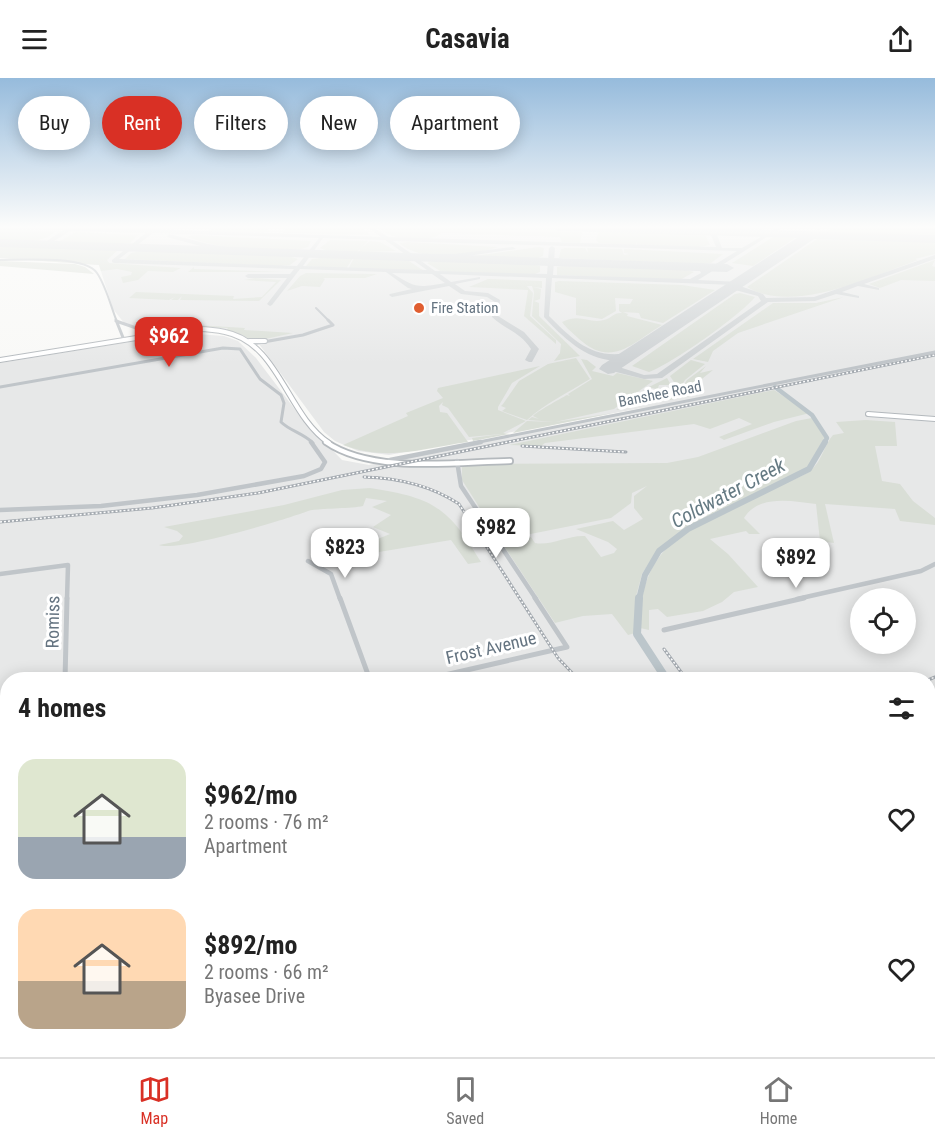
<!DOCTYPE html>
<html lang="en">
<head>
<meta charset="utf-8">
<style>
  :root { --surface:#fff; --page:#f6f6f6; --text:#222; --muted:#767676; --line:#e0e0e0; --accent:#d93025 }
  body { margin:0; font-family:"Roboto Condensed",sans-serif; background:var(--page); color:var(--text); height:100vh; display:flex; flex-direction:column; font-size:22px; white-space:nowrap }
  * { box-sizing:border-box; margin:0 }
  p { font-size:20px; color:var(--muted) }
  .icon { flex:none; width:33px; height:33px; fill:none; stroke:currentColor; stroke-width:2; stroke-linecap:round; stroke-linejoin:round }
  .map { position:relative; flex:1; overflow:hidden }
  .details { position:absolute; left:0px; top:594px; width:936px; height:386px; display:flex; flex-direction:column; background:var(--surface); border-radius:24px 24px 0 0; box-shadow:0 3px 15px #0003 }
  .details>* { flex:none }
  .banner { position:absolute; left:18px; top:18px; width:600px; height:54px; display:flex; gap:12px }
  .controls { position:absolute; left:850px; top:510px; display:grid; gap:12px }
  .controls a { display:grid; place-items:center; width:66px; height:66px; border-radius:50%; background:var(--surface); box-shadow:0 3px 15px #0003; font-size:30px }
  .price { position:absolute; translate:-50% -51px; padding:0 14px; border-radius:12px; background:#fff; color:#222; font-size:20px; line-height:39px; filter:drop-shadow(0 2px 3px #0008) }
  .price::after { content:''; position:absolute; left:50%; top:36px; width:18px; height:14px; margin-left:-9px; background:inherit; clip-path:polygon(0 0,100% 0,50% 100%) }
  .price.on { background:var(--accent); color:#fff }
  ul { padding:0; list-style:none }
  li { display:flex; align-items:center; gap:18px; height:150px; padding:0 18px }
  li span { display:grid; place-items:center; flex:none; width:168px; height:120px; border-radius:18px; color:#555 }
  li>.icon { margin-inline-start:auto }
  span .icon { width:72px; height:72px; fill:#fffc; stroke-width:1 }
  li b { font-size:26px }
  h2 { display:flex; justify-content:space-between; align-items:center; height:72px; padding:0 18px; font-size:26px }
  .pill { padding:0 21px; border-radius:27px; background:var(--surface); box-shadow:0 3px 15px #0003; font-size:21px; line-height:54px }
  .pill.on { background:var(--accent); color:#fff }
  header { display:flex; justify-content:space-between; align-items:center; height:78px; padding:0 18px; background:var(--surface); font-size:27px; font-weight:700 }
  .tabs { display:flex; justify-content:space-around; align-items:center; height:84px; border-top:2px solid var(--line); background:var(--surface); font-size:16px; color:var(--muted) }
  .tabs a { display:grid; justify-items:center; gap:3px }
  .tabs .on { color:var(--accent) }
  .map>svg:first-child { display:block }
  .built { fill:#e7e8e8; fill-rule:evenodd }
  .green { fill:#d9ded6 }
  .lines { fill:none; stroke-linecap:round; stroke-linejoin:round }
  .river-far3 { stroke:#bcc6cb; stroke-width:4.5 }
  .river-far2 { stroke:#bcc6cb; stroke-width:6 }
  .river-far1 { stroke:#bcc6cb; stroke-width:8 }
  .river { stroke:#bcc6cb; stroke-width:10 }
  .taxiway { fill:#ced2d4; fill-rule:evenodd }
  .runway { fill:#ced2d4; fill-rule:evenodd }
  .major-far1-casing { stroke:#b4b9bd; stroke-width:6 }
  .major-casing { stroke:#b4b9bd; stroke-width:8 }
  .minor-far4 { stroke:#c0c5c9; stroke-width:2 }
  .minor-far3 { stroke:#c0c5c9; stroke-width:3 }
  .minor-far2 { stroke:#c0c5c9; stroke-width:4.5 }
  .minor-far1 { stroke:#c0c5c9; stroke-width:5 }
  .minor { stroke:#c0c5c9; stroke-width:7 }
  .major-far1 { stroke:#fff; stroke-width:4 }
  .major { stroke:#fff; stroke-width:4.5 }
  .rail-far1-casing { stroke:#a4aab0; stroke-width:3 }
  .rail-casing { stroke:#a4aab0; stroke-width:4.5 }
  .rail-far1 { stroke:#fff; stroke-width:1.5; stroke-dasharray:2; stroke-linecap:butt }
  .rail { stroke:#fff; stroke-width:2; stroke-dasharray:7; stroke-linecap:butt }
  .poi-dot { fill:#e05e30; stroke:#fff; stroke-width:2 }
  .labels { text-anchor:middle; stroke-width:6; stroke-linejoin:round; paint-order:stroke }
  .far-poi-label { font-size:15px; fill:#657481; stroke:#fff; text-anchor:start }
  .far-street-label { font-size:15px; fill:#657481; stroke:#fff }
  .street-label { font-size:18px; fill:#657481; stroke:#fff }
  .water-label { font-size:20px; font-style:italic; fill:#657a83; stroke:#fff }
</style>
</head>
<body>
<header><svg class="icon" aria-label="menu" viewBox="0 0 24 24"><path d="M4 6h16M4 12h16M4 18h16"/></svg>Casavia<svg class="icon" aria-label="share" viewBox="0 0 24 24"><path d="M12 15V3M7 8l5-5 5 5M5 13v7h14v-7"/></svg></header>
<div class="map">
<svg width="935" height="979" viewBox="0 0 935 979">
  <rect width="100%" height="100%" fill="#f9f9f7"/>
  <path class="built" d="M 0,149 L 935,149 L 935,979 L 0,979 L 0,285 L 183,255 L 224,258 L 238,263 L 256,280 L 303,342 L 342,382 L 369,387 L 647,329 L 389,377 L 358,373 L 335,363 L 324,354 L 256,262 L 227,251 L 154,252 L 125,246 L 113,231 L 99,187 L 0,180 ZM 861,520 L 906,520 L 906,566 L 861,566 ZM 8,602 L 928,602 L 928,972 L 8,972 Z"/>
  <path class="green" d="M 215,149 L 272,149 L 264,154 L 206,154 Z
    M 286,149 L 363,149 L 369,157 L 283,155 Z
    M 377,149 L 576,152 L 582,155 L 580,165 L 562,164 L 560,159 L 442,155 C 425,167 392,162 377,149 Z
    M 834,149 L 935,152 L 935,157 L 827,154 Z
    M 0,150 L 55,154 C 39,167 20,163 0,162 Z
    M 599,153 L 705,156 L 710,167 L 699,169 L 638,168 L 636,164 L 636,168 L 599,165 L 596,162 Z
    M 76,154 L 138,157 L 130,165 L 122,166 L 60,163 Z
    M 194,157 L 311,163 L 308,169 L 301,171 C 266,175 221,172 188,159 Z
    M 773,159 L 795,160 L 753,188 L 732,185 Z
    M 817,161 L 935,164 L 935,176 L 915,181 L 918,182 C 873,198 793,237 747,209 Z
    M 330,162 L 368,163 L 361,170 L 370,163 L 380,164 L 396,173 L 359,174 L 360,171 L 357,174 L 328,173 L 320,170 Z
    M 408,164 L 498,169 C 470,178 422,185 399,165 Z
    M 0,168 L 114,172 L 117,173 L 107,182 L 109,185 L 181,190 L 173,194 L 148,193 L 138,202 L 123,205 L 121,199 L 131,197 L 132,194 L 117,191 L 101,193 L 99,187 L 0,180 Z
    M 539,169 L 544,170 L 543,178 L 538,180 L 474,178 Z
    M 565,170 L 585,170 L 588,175 L 587,170 L 622,171 L 624,177 L 629,176 L 624,175 L 624,171 L 723,176 L 711,185 L 703,186 L 559,180 L 561,171 Z
    M 143,173 L 288,178 L 298,181 L 290,187 L 279,188 L 125,181 L 131,175 Z
    M 320,180 L 353,180 L 346,191 L 306,188 L 312,181 Z
    M 354,180 L 409,183 L 424,193 L 348,191 Z
    M 935,182 L 932,188 L 935,189 L 935,203 L 901,202 L 880,210 L 869,206 Z
    M 0,183 L 75,186 L 85,189 L 94,196 L 0,188 Z
    M 433,183 L 531,186 L 540,188 L 540,194 L 535,196 L 442,194 L 427,185 Z
    M 564,188 L 687,192 L 694,194 L 680,202 L 557,197 L 557,189 Z
    M 194,189 L 194,191 L 285,194 L 188,194 Z
    M 306,195 L 377,196 L 365,200 L 323,200 L 325,201 L 320,209 L 302,208 L 287,213 L 300,198 Z
    M 255,200 L 281,202 L 259,223 L 180,222 L 182,218 L 178,222 L 171,222 L 175,219 L 169,222 L 129,220 L 136,214 L 234,218 L 233,221 L 262,219 L 276,204 L 244,202 Z
    M 488,201 L 542,203 L 542,210 L 533,209 L 541,211 L 540,221 L 534,223 L 539,225 L 539,238 L 580,278 L 554,283 L 560,275 L 561,266 L 532,238 L 534,214 L 532,208 L 527,208 L 533,215 L 530,238 L 556,262 L 556,266 L 524,238 L 528,212 L 469,209 Z
    M 559,203 L 682,207 L 715,212 L 663,245 L 641,240 L 639,235 L 623,234 L 628,236 L 627,238 L 662,247 C 631,266 612,290 579,261 C 573,255 566,250 562,244 C 581,235 588,246 604,242 C 612,240 614,234 622,235 L 619,233 L 619,226 L 630,226 L 633,221 L 615,220 L 616,233 L 602,241 L 576,237 L 576,220 L 555,214 L 555,204 Z
    M 740,215 L 755,219 C 741,237 670,287 649,294 L 632,288 L 735,216 Z
    M 844,219 L 738,255 L 713,273 L 708,284 L 693,281 L 773,225 L 816,225 Z
    M 196,247 L 245,250 L 244,252 L 293,255 L 256,263 L 226,252 L 228,250 L 194,249 Z
    M 576,280 L 590,301 C 569,314 544,326 527,342 L 502,333 L 506,330 L 501,328 L 503,326 L 519,303 L 548,286 Z
    M 581,281 L 587,282 L 596,289 L 592,293 L 613,298 L 617,295 L 653,303 L 614,331 L 555,344 L 613,335 L 513,355 L 527,343 L 554,344 L 528,342 L 532,339 L 539,341 L 533,338 C 536,334 560,321 567,317 L 570,318 L 568,316 L 592,301 Z
    M 691,282 L 705,286 L 685,302 L 678,313 L 666,314 L 649,309 L 667,300 L 671,307 L 659,307 L 658,310 L 668,313 L 676,312 L 674,305 L 678,304 L 674,304 L 670,298 Z
    M 540,288 L 512,305 L 498,329 L 498,332 L 526,343 L 503,355 L 509,356 L 473,363 L 472,360 L 501,356 L 469,359 L 448,330 L 442,327 L 443,324 L 439,328 L 440,334 L 447,335 L 468,364 C 423,370 388,384 343,367 L 408,338 L 406,335 L 443,320 L 437,313 L 438,310 Z
    M 706,288 L 700,295 L 713,292 L 692,309 L 701,316 L 616,332 L 645,312 L 670,317 L 679,315 L 687,302 Z
    M 774,312 L 810,335 L 774,344 L 724,362 L 719,359 L 752,346 L 739,340 L 710,351 L 694,346 L 545,365 L 541,368 L 509,367 Z
    M 812,340 L 821,349 L 824,360 L 807,391 L 686,450 L 657,472 L 642,496 L 636,518 L 635,555 L 628,557 L 612,536 L 583,538 L 555,545 L 502,465 L 531,459 L 535,465 C 551,468 568,457 585,458 L 601,479 L 614,475 L 617,471 L 608,464 L 576,451 L 613,443 L 624,452 L 643,441 L 634,430 L 634,418 L 647,408 L 632,415 L 631,425 L 611,440 L 500,462 L 462,402 L 462,386 L 667,385 L 698,379 L 796,343 Z
    M 866,342 L 895,344 L 897,368 L 875,368 L 882,403 L 900,406 L 913,423 L 935,440 L 935,447 L 900,443 L 895,431 L 825,426 L 834,465 L 820,463 L 816,426 C 792,423 759,416 744,440 L 760,456 L 749,456 L 746,453 L 710,461 L 728,476 L 758,509 L 734,514 L 722,524 L 703,533 L 667,539 L 658,531 L 649,532 L 649,552 L 640,550 C 639,453 708,446 779,408 C 789,402 802,400 811,392 C 822,383 824,367 833,357 L 844,355 L 836,344 Z
    M 370,410 C 434,420 448,429 481,484 L 468,486 L 451,462 L 337,481 L 336,478 L 390,456 L 373,449 L 391,437 L 372,429 L 387,423 L 366,420 L 363,428 C 350,431 317,430 308,433 C 285,442 177,474 159,467 L 179,463 L 183,458 L 177,453 L 164,449 L 284,427 L 342,412 Z"/>
  <g class="lines">
    <path class="river-far3" d="M 775,309 L 812,337 L 827,360 L 824,365"/>
    <path class="river-far2" d="M 639,521 L 645,497 L 659,473 L 688,451 L 809,391 L 825,364"/>
    <path class="river-far1" d="M 639,520 L 637,556 L 667,602"/>
    <path class="river" d="M 928,812 L 935,817"/>
    <path class="taxiway" d="M 4,149 L 152,151 L 381,159 L 367,149 L 373,149 L 388,159 L 716,169 L 711,157 L 702,153 L 705,151 L 710,153 L 709,149 L 713,149 L 716,154 L 723,152 L 726,154 L 717,157 L 722,170 L 742,170 L 778,149 L 783,149 L 698,202 L 740,204 L 740,208 L 763,216 L 766,220 L 814,219 L 935,177 L 935,181 L 864,206 L 879,210 L 879,212 L 858,208 L 842,214 L 859,218 L 859,220 L 836,216 L 815,223 L 768,224 L 662,300 L 644,301 L 616,294 L 611,286 L 618,284 L 622,290 L 644,297 L 657,296 L 761,223 L 758,218 L 735,212 L 735,207 L 552,200 L 549,238 C 574,263 594,283 632,274 L 636,276 C 601,296 566,263 544,239 L 546,200 L 440,196 L 451,204 L 480,199 L 480,201 L 455,206 L 465,213 L 488,215 L 500,222 L 498,238 L 524,254 L 539,271 L 532,284 L 529,284 L 525,282 L 531,271 C 521,255 505,251 492,239 L 495,224 L 487,219 L 461,216 L 449,208 L 392,219 L 389,217 L 390,216 L 412,211 L 408,210 L 386,194 L 300,191 L 272,227 L 270,228 L 267,226 L 287,200 L 248,200 L 245,198 L 248,196 L 290,196 L 294,191 L 114,185 L 112,184 L 112,182 L 146,155 L 70,153 L 54,163 L 58,167 L 55,169 L 47,163 L 63,152 L 7,151 ZM 153,155 L 319,160 L 297,188 L 119,181 ZM 323,160 L 385,162 L 405,176 L 382,176 L 379,178 L 380,179 L 410,180 L 427,192 L 303,188 ZM 393,163 L 737,173 L 706,192 L 686,188 L 686,190 L 700,193 L 701,195 L 690,201 L 553,197 L 555,170 L 552,168 L 549,170 L 547,196 L 435,193 L 417,180 L 454,180 L 516,171 L 513,169 L 454,176 L 412,176 ZM 392,195 L 432,196 L 445,205 C 417,210 416,210 392,195 Z
      M 577,149 L 589,150 L 599,149 L 601,150 L 589,154 Z
      M 815,149 L 820,149 L 822,151 L 817,152 Z
      M 894,149 L 935,149 L 935,152 L 897,151 Z
      M 169,156 L 208,166 L 260,174 L 257,176 L 208,170 L 167,159 Z"/>
    <path class="runway" d="M 552,149 L 672,149 L 935,157 L 935,165 L 814,161 L 614,295 L 608,296 L 599,291 L 602,287 L 797,160 L 558,153 Z
      M 0,161 L 727,186 L 734,190 L 727,194 L 0,169 Z"/>
    <g class="major-far1-casing">
      <path id="major-far1" d="M 142,252 C 169,253 198,248 225,254 C 279,265 287,337 329,365
        M 249,263 L 265,263
        M 0,282 L 161,256
        M 868,336 L 935,341"/>
    </g>
    <g class="major-casing">
      <path id="major" d="M 326,364 C 372,396 456,384 510,383"/>
    </g>
    <path class="minor-far4" d="M 0,182 C 21,182 84,177 97,195 C 106,208 111,229 117,244
      M 316,230 L 330,244
      M 116,243 L 119,244"/>
    <path class="minor-far3" d="M 116,242 L 124,262
      M 116,243 L 142,252
      M 252,266 L 303,257 L 333,247 L 328,242
      M 0,309 L 223,270 L 240,271 L 260,301 L 281,317 L 284,325 L 281,344 C 290,353 303,355 313,365
      M 474,365 L 935,274"/>
    <path class="minor-far2" d="M 390,382 L 481,364
      M 457,383 L 461,408 L 536,521
      M 0,432 L 101,428 L 197,417 L 304,398 L 321,391 L 325,384 L 311,364
      M 308,483 L 331,496 L 340,521
      M 0,496 L 68,487 L 67,521
      M 797,521 L 921,493 L 935,486"/>
    <path class="minor-far1" d="M 340,520 L 370,602
      M 664,552 L 804,520
      M 65,602 L 67,520
      M 423,602 L 567,569 L 535,520
      M 0,697 L 8,695"/>
    <path class="minor" d="M 0,768 L 8,766
      M 0,902 L 8,912
      M 50,972 L 55,979
      M 432,979 L 453,972"/>
    <use href="#major-far1" class="major-far1"/>
    <use href="#major" class="major"/>
    <g class="rail-far1-casing">
      <path id="rail-far1" d="M 522,368 L 626,374
        M 364,399 C 398,400 430,407 459,426 L 558,580 L 579,602
        M 0,444 L 152,430 L 258,415 L 935,277
        M 664,571 L 687,602
        M 928,602 L 935,599"/>
    </g>
    <g class="rail-casing">
      <path id="rail" d="M 928,761 L 935,766
        M 928,781 L 935,787
        M 928,894 L 935,903
        M 239,972 L 240,979"/>
    </g>
    <use href="#rail-far1" class="rail-far1"/>
    <use href="#rail" class="rail"/>
  </g>
  <linearGradient id="sky" x2="0" y2="1"><stop stop-color="#96bbdc"/><stop offset="0.52" stop-color="#fcfcfb"/><stop offset="1" stop-color="#fcfcfb" stop-opacity="0"/></linearGradient>
  <rect width="935" height="286" fill="url(#sky)"/>
  <circle class="poi-dot" cx="419" cy="230" r="6"/>
  <g class="labels">
    <g class="far-poi-label">
      <text x="431" y="235">Fire Station</text>
    </g>
    <g class="far-street-label">
      <text transform="translate(660 316) rotate(-11)" y="5">Banshee Road</text>
    </g>
    <g class="street-label">
      <text transform="translate(53 544) rotate(-89)" y="6">Romiss</text>
      <text transform="translate(491 570) rotate(-13)" y="6">Frost Avenue</text>
    </g>
    <g class="water-label">
      <text transform="translate(728 415) rotate(-28)" y="7">Coldwater Creek</text>
    </g>
  </g>
</svg>
<div class="controls">
<a><svg class="icon" aria-label="locate" viewBox="0 0 24 24"><circle cx="12" cy="12" r="6"/><path d="M12 2v4M12 18v4M2 12h4M18 12h4"/></svg></a>
</div>
<b class="price on" style="left:169px;top:290px">$962</b>
<b class="price" style="left:496px;top:481px">$982</b>
<b class="price" style="left:345px;top:501px">$823</b>
<b class="price" style="left:796px;top:511px">$892</b>
<div class="banner">
<a class="pill">Buy</a>
<a class="pill on">Rent</a>
<a class="pill">Filters</a>
<a class="pill">New</a>
<a class="pill">Apartment</a>
</div>
<section class="details">
<h2>4 homes<svg class="icon" aria-label="filters" viewBox="0 0 24 24"><path d="M4 7h16M4 17h16"/><circle cx="9" cy="7" r="2"/><circle cx="15" cy="17" r="2"/></svg></h2>
<ul>
<li><span style="background:linear-gradient(#dfe7d0 65%,#9aa5b1 0)"><svg class="icon" aria-label="home" viewBox="0 0 24 24"><path d="M3 11l9-7 9 7M6 9v11h12V9"/></svg></span><div><b>$962/mo</b><p>2 rooms · 76 m²</p><p>Apartment</p></div><svg class="icon" aria-label="heart" viewBox="0 0 24 24"><path d="M12 20l-8-8c-3-5 5-10 8-4 3-6 11-1 8 4z"/></svg></li>
<li><span style="background:linear-gradient(#ffd9b3 60%,#b9a48a 0)"><svg class="icon" aria-label="home" viewBox="0 0 24 24"><path d="M3 11l9-7 9 7M6 9v11h12V9"/></svg></span><div><b>$892/mo</b><p>2 rooms · 66 m²</p><p>Byasee Drive</p></div><svg class="icon" aria-label="heart" viewBox="0 0 24 24"><path d="M12 20l-8-8c-3-5 5-10 8-4 3-6 11-1 8 4z"/></svg></li>
</ul>
</section>
</div>
<nav class="tabs">
<a class="on"><svg class="icon" aria-label="map" viewBox="0 0 24 24"><path d="M3 6l6-2 6 2 6-2v14l-6 2-6-2-6 2zM9 4v14M15 6v14"/></svg>Map</a>
<a><svg class="icon" aria-label="saved" viewBox="0 0 24 24"><path d="M7 4h10v16l-5-4-5 4z"/></svg>Saved</a>
<a><svg class="icon" aria-label="home" viewBox="0 0 24 24"><path d="M3 11l9-7 9 7M6 9v11h12V9"/></svg>Home</a>
</nav>
</body>
</html>
